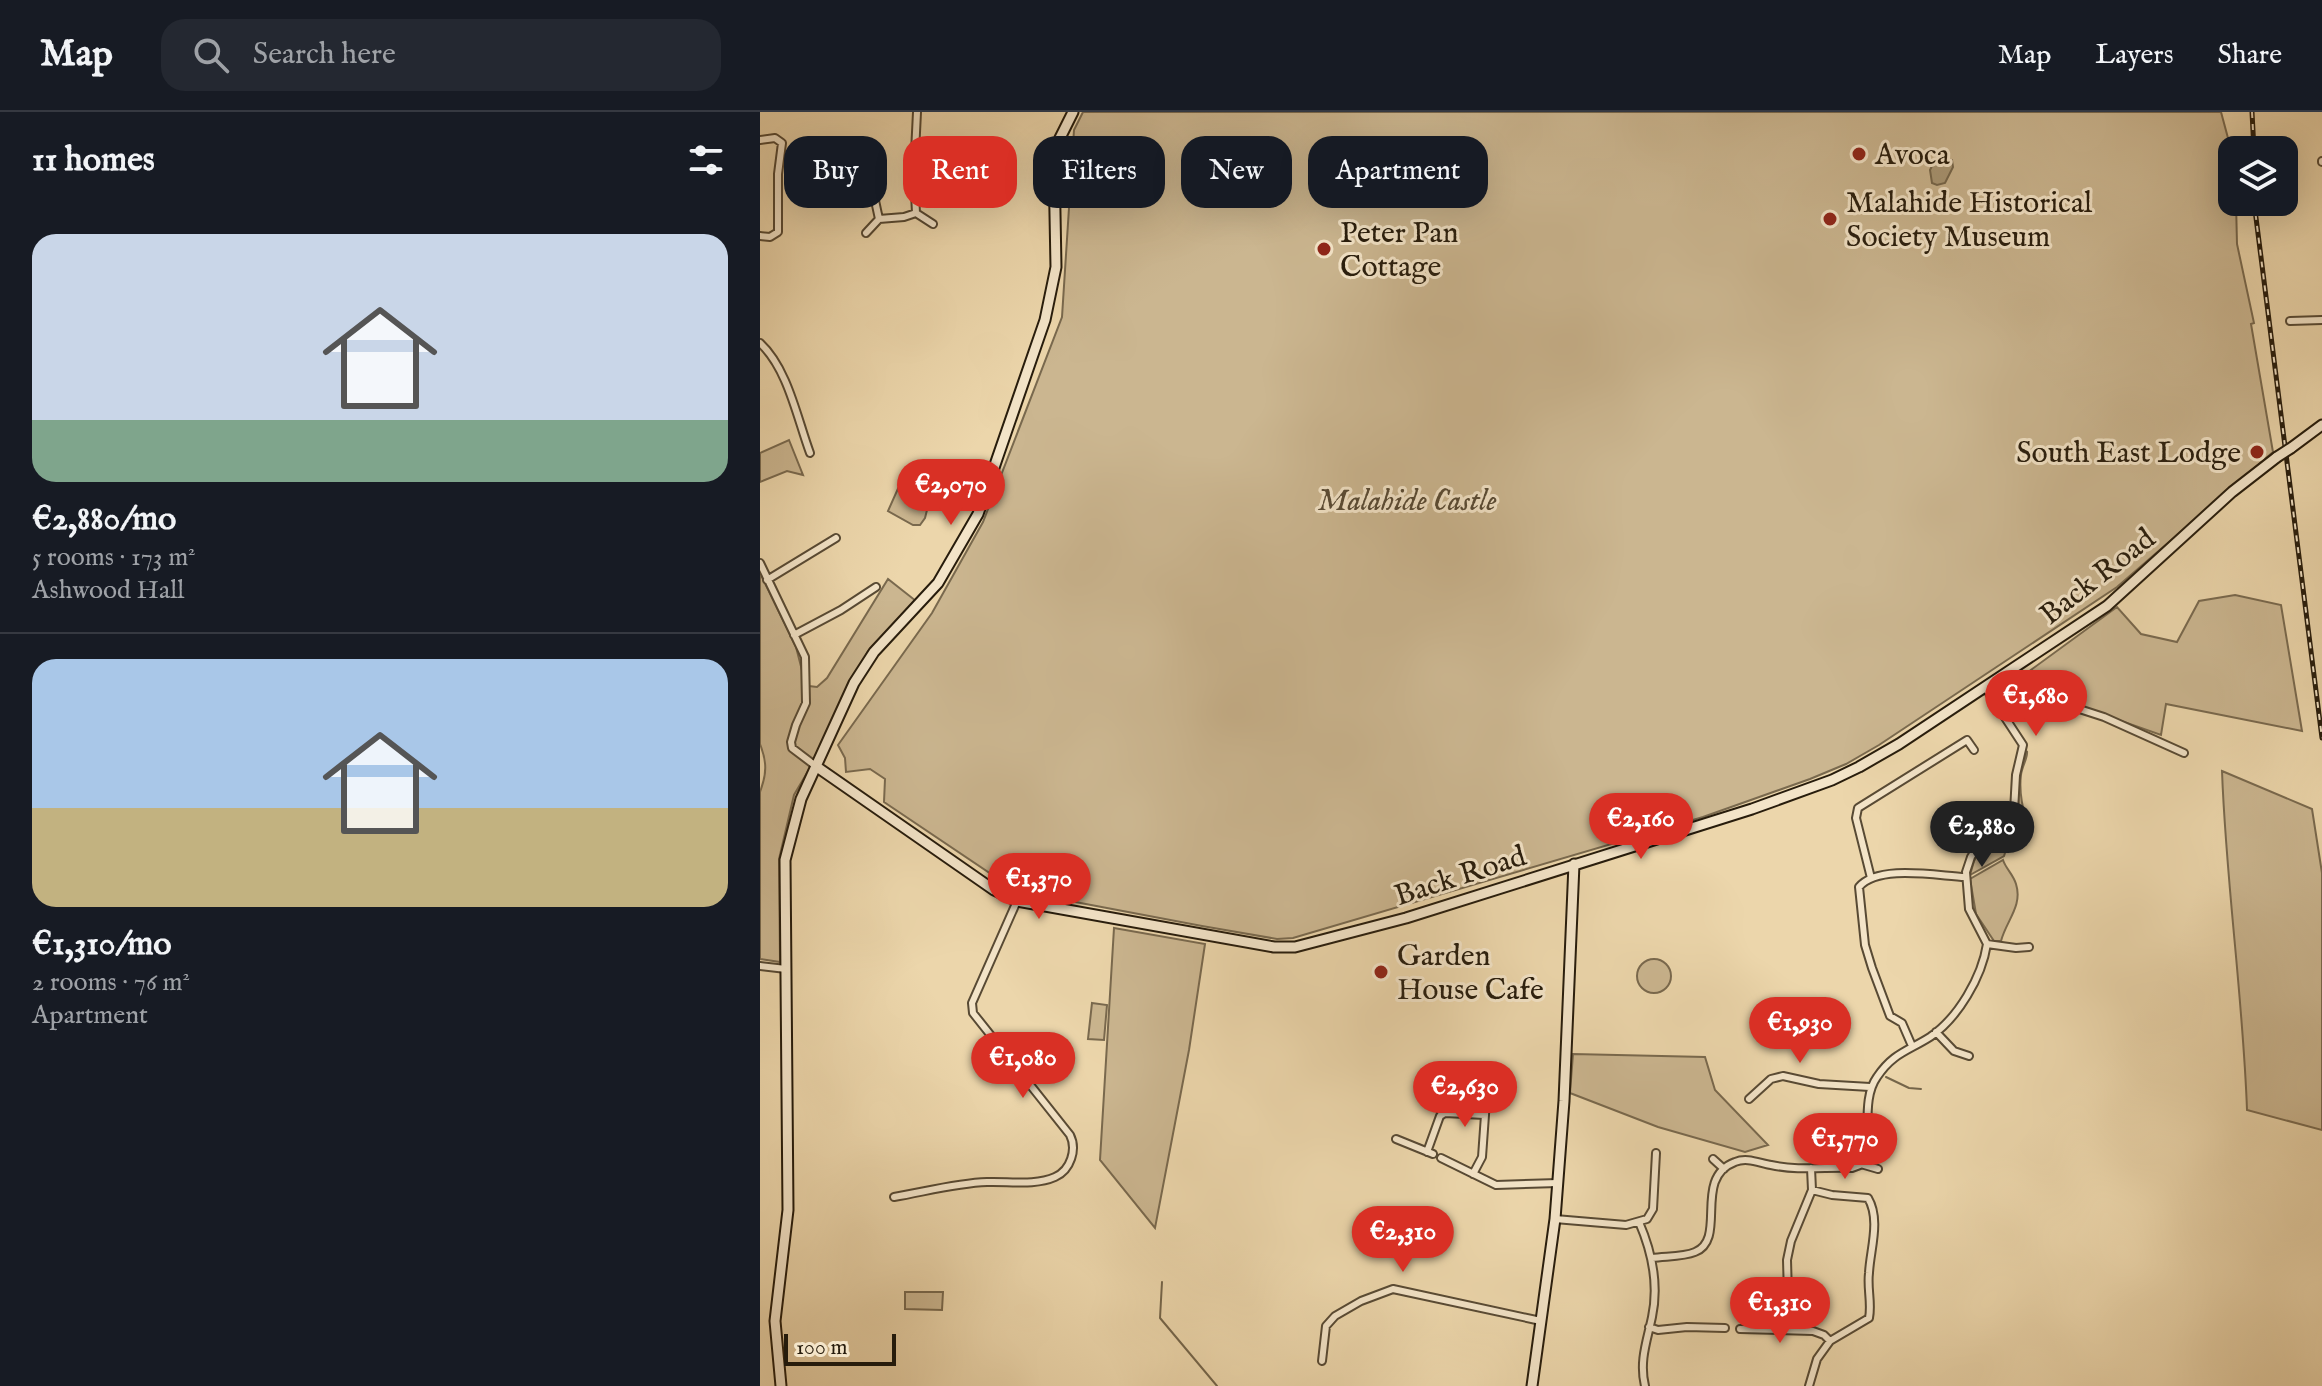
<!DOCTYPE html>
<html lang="en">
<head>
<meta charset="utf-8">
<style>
  :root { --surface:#171b24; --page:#242831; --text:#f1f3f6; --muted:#9ea1a6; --line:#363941; --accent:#d93025 }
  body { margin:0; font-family:"IM FELL English",serif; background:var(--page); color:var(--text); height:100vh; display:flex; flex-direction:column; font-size:30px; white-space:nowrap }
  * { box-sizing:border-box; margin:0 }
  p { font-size:26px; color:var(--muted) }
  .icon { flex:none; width:44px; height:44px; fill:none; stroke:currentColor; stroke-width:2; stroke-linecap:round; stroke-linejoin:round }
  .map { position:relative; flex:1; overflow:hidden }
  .details { display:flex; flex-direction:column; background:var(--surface); width:760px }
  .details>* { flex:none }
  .top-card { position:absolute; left:24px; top:24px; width:760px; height:72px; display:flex; gap:16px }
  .controls { position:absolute; left:1458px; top:24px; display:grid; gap:16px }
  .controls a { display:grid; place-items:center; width:80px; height:80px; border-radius:16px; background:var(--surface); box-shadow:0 8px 32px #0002; font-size:40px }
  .scale { position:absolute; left:24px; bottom:20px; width:112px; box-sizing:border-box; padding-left:8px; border:4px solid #271c0c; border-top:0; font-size:22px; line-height:28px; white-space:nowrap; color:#271c0c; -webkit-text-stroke:6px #f3e4c8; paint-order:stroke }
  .price { position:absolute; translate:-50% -68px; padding:0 18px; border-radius:28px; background:var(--accent); color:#fff; font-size:26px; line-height:52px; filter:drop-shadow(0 2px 4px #0008) }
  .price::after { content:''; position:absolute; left:50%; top:48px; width:24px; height:18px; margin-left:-12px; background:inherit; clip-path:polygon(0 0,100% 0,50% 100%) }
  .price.current { background:#222; color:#fff }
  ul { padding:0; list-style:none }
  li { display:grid; align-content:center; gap:16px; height:424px; padding:0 32px }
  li+li { border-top:2px solid var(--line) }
  li span { display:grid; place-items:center; height:248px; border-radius:24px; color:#555 }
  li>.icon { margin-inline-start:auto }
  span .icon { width:144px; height:144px; fill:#fffc; stroke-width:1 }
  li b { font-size:34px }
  h2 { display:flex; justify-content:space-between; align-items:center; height:96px; padding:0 32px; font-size:34px }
  .chip { padding:0 28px; border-radius:24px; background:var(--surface); box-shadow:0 8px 32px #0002; font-size:28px; line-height:72px }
  .chip.current { background:var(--accent); color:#fff }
  header { display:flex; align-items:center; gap:48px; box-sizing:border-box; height:112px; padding:0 40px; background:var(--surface); border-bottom:2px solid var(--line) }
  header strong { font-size:38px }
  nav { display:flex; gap:44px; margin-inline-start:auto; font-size:28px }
  .search { width:560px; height:72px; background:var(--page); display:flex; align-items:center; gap:20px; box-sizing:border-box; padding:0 28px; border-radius:24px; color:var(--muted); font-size:30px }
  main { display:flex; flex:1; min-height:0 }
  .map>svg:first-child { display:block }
  .green { fill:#cbb690; stroke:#79694e; stroke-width:2 }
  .water { fill:#a99775; stroke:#75664b; stroke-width:2 }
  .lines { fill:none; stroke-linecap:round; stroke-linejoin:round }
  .stream { stroke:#75664b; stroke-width:2 }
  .street-casing { stroke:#584a34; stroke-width:10 }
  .secondary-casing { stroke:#271c0c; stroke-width:13 }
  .street { stroke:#f3e4c8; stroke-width:6 }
  .secondary { stroke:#f3e4c8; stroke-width:9 }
  .rail-casing { stroke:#271c0c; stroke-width:5 }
  .rail { stroke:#f3e4c8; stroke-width:2; stroke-dasharray:6; stroke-linecap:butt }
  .secondary-bridge-casing { stroke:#271c0c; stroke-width:13; stroke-linecap:butt }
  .secondary-bridge { stroke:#f3e4c8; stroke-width:9 }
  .poi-dot { fill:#8f2418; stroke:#f3e4c8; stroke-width:3 }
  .labels { text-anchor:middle; stroke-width:6; stroke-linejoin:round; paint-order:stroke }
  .poi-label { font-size:30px; fill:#271c0c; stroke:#f3e4c8; text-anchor:start }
  .park-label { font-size:30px; font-style:italic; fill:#584a34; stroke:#f3e4c8 }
  .street-label { font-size:30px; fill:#271c0c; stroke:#f3e4c8 }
</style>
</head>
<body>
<header>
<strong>Map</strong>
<div class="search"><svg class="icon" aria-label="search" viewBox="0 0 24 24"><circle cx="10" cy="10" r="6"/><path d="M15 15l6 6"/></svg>Search here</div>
<nav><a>Map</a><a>Layers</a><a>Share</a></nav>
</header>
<main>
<section class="details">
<h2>11 homes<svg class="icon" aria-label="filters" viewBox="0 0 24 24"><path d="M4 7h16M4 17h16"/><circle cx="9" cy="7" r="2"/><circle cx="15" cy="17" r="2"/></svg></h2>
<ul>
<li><span style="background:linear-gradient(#c9d6e8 75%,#7fa58c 0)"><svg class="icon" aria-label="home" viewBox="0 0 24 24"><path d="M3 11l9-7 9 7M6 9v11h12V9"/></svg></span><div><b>€2,880/mo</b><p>5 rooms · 173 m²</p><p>Ashwood Hall</p></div></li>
<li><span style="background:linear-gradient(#a9c7e8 60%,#c2b280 0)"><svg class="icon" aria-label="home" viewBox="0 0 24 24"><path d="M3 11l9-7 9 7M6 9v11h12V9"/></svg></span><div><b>€1,310/mo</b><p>2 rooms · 76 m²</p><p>Apartment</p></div></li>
</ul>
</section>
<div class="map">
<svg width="1562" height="1274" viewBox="0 0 1562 1274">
  <rect width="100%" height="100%" fill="#ecd6ab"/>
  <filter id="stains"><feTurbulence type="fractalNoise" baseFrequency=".0025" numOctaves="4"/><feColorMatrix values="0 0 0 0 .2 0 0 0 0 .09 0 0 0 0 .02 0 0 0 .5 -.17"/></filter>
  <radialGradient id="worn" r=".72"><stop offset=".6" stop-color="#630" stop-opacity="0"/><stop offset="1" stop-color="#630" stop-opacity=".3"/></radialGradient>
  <path class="green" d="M 323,0 L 1461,0 L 1472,41 L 1472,90 L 1476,90 L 1477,132 L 1494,211 L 1491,212 L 1513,340 L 1357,475 L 1119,633 L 1086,652 L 1050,667 L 943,705 L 533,826 L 517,827 L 442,814 L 273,782 L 249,774 L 124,690 L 125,667 L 110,657 L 86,660 L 85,646 L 78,633 L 172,501 L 223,410 L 302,205 L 314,18 Z
    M 29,328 L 43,363 L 27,359 L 0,370 L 0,341 Z
    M 140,372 L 170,386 L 165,406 L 160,413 L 153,413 L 128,399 Z
    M 0,461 L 36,535 L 44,566 L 49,574 L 57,575 L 67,566 L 128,467 L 156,489 L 108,539 L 57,644 L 34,683 L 19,747 L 20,850 L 0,847 L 0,680 C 7,661 7,650 0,632 Z
    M 1475,483 L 1521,493 L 1542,619 L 1406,592 L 1401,623 L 1253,571 L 1357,495 L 1381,522 L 1417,530 L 1439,489 Z
    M 1267,639 C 1268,646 1262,654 1261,663 C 1259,678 1262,694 1266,708 L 1249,728 L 1244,744 L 1210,763 L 1214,749 L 1226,727 L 1258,700 L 1259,662 Z
    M 1462,659 L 1552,697 L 1562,761 L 1562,1018 L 1487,998 C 1483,884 1466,772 1462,659 Z
    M 1243,748 C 1246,757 1253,762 1256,772 C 1263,794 1246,809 1241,829 L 1234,829 L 1216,802 L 1210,767 Z
    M 354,816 L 445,832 L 429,938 L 395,1116 L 340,1048 Z
    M877 864a17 17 0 1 1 34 0a17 17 0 1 1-34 0Z
    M 332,891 L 347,893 L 344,928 L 328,927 Z
    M 813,942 L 945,945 L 955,978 L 1008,1033 L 985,1040 L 898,1015 L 810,981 Z
    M 145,1180 L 183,1180 L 182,1198 L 145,1197 Z"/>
  <path class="water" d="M 1182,46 L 1192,48 L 1193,55 L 1185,71 L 1177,73 L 1172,71 L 1170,58 L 1174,50 Z"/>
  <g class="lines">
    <path class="stream" d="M 1126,965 L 1149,976 L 1161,977
      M 402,1170 L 400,1206 L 457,1274"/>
    <g class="street-casing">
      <path id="street" d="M 0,28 L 15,26 L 22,31 L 18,62 L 18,120 L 10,125 L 0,124
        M 1562,50 L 1562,49
        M 111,70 L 119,107 L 144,105 L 156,101 L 154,61 L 157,0
        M 156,101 L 173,112
        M 106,121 L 119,107
        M 1530,209 L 1562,208
        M 0,231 C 28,257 37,306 50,341
        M 0,451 L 45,545 L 46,591 L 36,613 L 31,630 L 32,636 L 57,655
        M 7,468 L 76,426
        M 34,523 L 81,498 L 116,475
        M 1225,575 L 1263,633 L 1256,663 L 1254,699 L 1225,722 L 1211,745 L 1206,760 L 1209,797 L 1227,832
        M 1244,604 L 1269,585 L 1276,583 L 1344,605 L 1424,641
        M 1111,766 L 1096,706 L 1098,696 L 1207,628 L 1214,638
        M 1227,832 L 1256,836 L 1269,835
        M 0,854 L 26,857
        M 1176,920 L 1194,939 L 1209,944
        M 1152,934 L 1142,911 L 1130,904 L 1112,856 L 1105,833 L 1099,775 C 1118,752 1178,764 1205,765
        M 989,987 L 1011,967 L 1023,964 L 1059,972 L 1110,975
        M 682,1003 L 680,997 L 684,980
        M 725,1003 L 727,971
        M 636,1027 L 673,1042
        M 667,1040 L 680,1004 L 685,1001 L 725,1003 L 722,1045 L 713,1062
        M 681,1046 L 736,1073 L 798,1071
        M 953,1047 L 964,1057
        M 1101,1052 L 1118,1057
        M 134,1085 C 164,1080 196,1071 227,1070 C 248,1069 275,1074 295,1065 C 311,1058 317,1037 310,1023 L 213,901 L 212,891 L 257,789
        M 795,1107 L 866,1113 L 887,1107 L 893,1097 L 896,1041
        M 879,1110 C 892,1140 899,1172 892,1205 C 887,1229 879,1249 885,1274
        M 892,1146 C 905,1144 923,1145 935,1140 C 968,1127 932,1066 975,1050 C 987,1045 999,1051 1011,1053 C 1038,1059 1065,1055 1092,1056 L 1100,1053 C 1115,1035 1099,990 1117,965 C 1133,941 1148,939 1170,925 C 1198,906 1222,865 1227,832
        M 889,1215 L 898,1218 L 927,1215 L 965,1216
        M 980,1217 L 1053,1219 L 1064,1223 L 1070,1229
        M 1029,1218 L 1027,1148 L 1031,1129 L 1052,1078 L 1051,1056
        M 562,1249 L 566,1214 L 575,1204 L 601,1189 L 633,1177 L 781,1209
        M 1049,1274 L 1057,1247 L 1070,1229 L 1109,1206 C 1112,1191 1107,1177 1109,1161 C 1110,1138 1121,1108 1108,1086 L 1072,1083 L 1052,1078"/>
    </g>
    <g class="secondary-casing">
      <path id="secondary" d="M 1531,336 L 1562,313
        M 57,655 L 234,778 L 257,789 L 514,835 L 535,835 L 646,806 L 992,697 L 1072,668 L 1099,655 L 1139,632 L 1347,494 L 1472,380 L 1517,345
        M 21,1274 L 15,1209 L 28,1098 L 25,748 L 41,687 L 94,571 L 114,540 L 178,471 L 218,402 L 285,208 L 296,155 L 294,49 L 300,26 L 313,0
        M 772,1274 L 795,1107 L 804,989 L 814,752"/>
    </g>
    <use href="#street" class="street"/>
    <use href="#secondary" class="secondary"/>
    <g class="rail-casing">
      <path id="rail" d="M 1492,0 L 1494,38
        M 1494,90 L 1562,626"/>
    </g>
    <use href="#rail" class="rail"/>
    <g class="secondary-bridge-casing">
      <path id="secondary-bridge" d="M 1517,345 L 1531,336"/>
    </g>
    <use href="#secondary-bridge" class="secondary-bridge"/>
  </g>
  <g class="poi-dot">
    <circle cx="1099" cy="42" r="8"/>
    <circle cx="1070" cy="107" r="8"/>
    <circle cx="564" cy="137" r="8"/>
    <circle cx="1497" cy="340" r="8"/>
    <circle cx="621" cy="860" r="8"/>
  </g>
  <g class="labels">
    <g class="poi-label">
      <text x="1115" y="52">Avoca</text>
      <text x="1086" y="100">Malahide Historical<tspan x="1086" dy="34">Society Museum</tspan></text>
      <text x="580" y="130">Peter Pan<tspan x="580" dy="34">Cottage</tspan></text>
      <text x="1481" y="350" text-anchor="end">South East Lodge</text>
      <text x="637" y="853">Garden<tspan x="637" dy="34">House Cafe</tspan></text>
    </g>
    <g class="park-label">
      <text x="647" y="398">Malahide Castle</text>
    </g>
    <g class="street-label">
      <text transform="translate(1337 464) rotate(-38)" y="10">Back Road</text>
      <text transform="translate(700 763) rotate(-18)" y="10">Back Road</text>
    </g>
  </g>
  <rect width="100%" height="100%" filter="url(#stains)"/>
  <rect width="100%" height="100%" fill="url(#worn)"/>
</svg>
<div class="controls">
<a><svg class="icon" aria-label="layers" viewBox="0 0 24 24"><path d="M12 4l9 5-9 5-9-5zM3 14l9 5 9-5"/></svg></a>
</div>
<div class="scale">100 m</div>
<b class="price" style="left:191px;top:415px">€2,070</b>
<b class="price" style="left:1276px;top:626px">€1,680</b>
<b class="price" style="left:881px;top:749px">€2,160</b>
<b class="price current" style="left:1222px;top:757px">€2,880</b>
<b class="price" style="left:279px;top:809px">€1,370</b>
<b class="price" style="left:1040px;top:953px">€1,930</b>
<b class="price" style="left:263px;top:988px">€1,080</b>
<b class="price" style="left:705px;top:1017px">€2,630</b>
<b class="price" style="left:1085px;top:1069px">€1,770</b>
<b class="price" style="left:643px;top:1162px">€2,310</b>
<b class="price" style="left:1020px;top:1233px">€1,310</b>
<div class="top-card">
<a class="chip">Buy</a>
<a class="chip current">Rent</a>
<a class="chip">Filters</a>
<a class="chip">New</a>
<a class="chip">Apartment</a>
</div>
</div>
</main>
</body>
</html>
